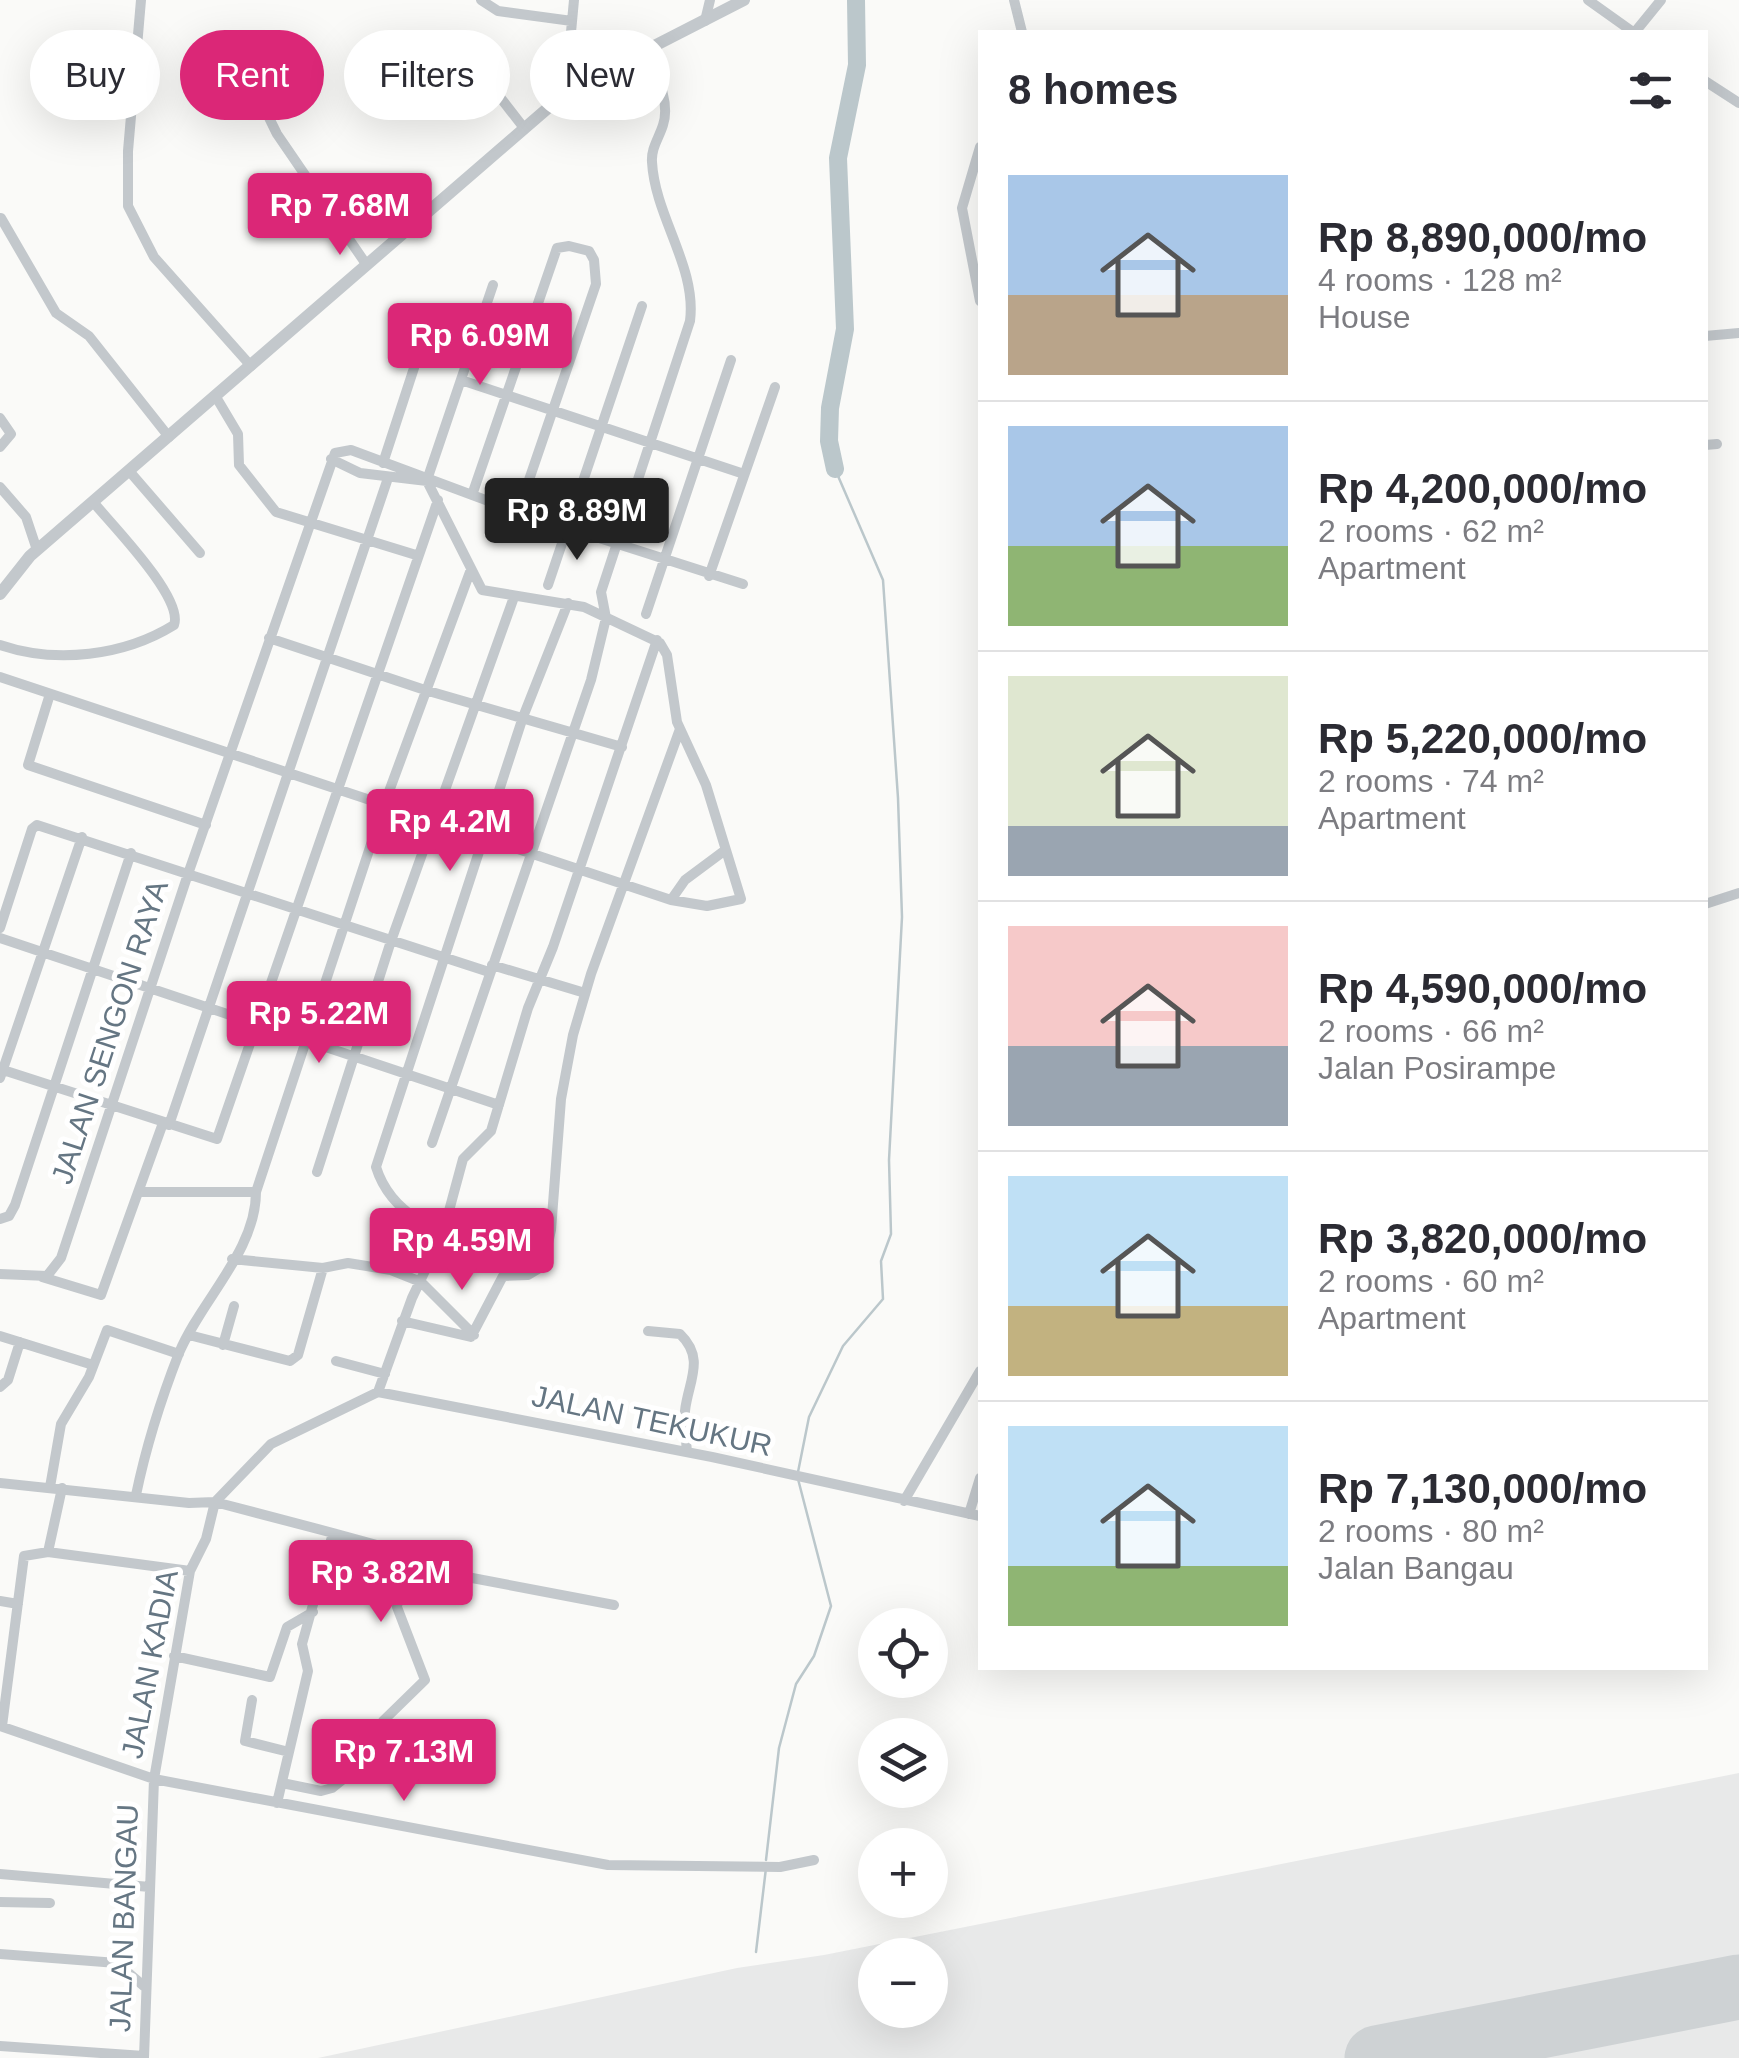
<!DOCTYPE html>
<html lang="en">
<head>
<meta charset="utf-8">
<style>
  :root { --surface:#fff; --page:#f2f2f3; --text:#2b2b33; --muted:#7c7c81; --line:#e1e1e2; --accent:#db2777 }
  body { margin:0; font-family:Arial,sans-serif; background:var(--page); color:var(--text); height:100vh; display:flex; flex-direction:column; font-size:38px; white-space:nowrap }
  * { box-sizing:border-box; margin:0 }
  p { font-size:32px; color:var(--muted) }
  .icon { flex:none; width:55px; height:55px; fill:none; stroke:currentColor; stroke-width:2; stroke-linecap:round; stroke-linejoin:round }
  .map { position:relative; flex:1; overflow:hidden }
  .panel { position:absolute; left:978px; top:30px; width:730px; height:1640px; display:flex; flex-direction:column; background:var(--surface); border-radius:0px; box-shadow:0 10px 40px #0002 }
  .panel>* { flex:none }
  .banner { position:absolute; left:30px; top:30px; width:798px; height:90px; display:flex; gap:20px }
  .buttons { position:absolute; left:858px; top:1608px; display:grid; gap:20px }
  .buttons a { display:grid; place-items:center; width:90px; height:90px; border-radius:50%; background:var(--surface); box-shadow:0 10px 40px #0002; font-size:50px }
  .price { position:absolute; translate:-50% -85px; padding:0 22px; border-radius:10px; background:var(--accent); color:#fff; font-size:32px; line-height:65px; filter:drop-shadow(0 2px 5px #0008) }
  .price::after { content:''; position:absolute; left:50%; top:60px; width:30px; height:22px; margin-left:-15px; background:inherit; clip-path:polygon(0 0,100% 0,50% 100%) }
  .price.active { background:#222; color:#fff }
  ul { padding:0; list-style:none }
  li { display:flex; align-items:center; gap:30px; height:250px; padding:0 30px }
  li+li { border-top:2px solid var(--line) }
  li span { display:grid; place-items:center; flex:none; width:280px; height:200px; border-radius:0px; color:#555 }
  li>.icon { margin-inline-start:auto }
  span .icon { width:120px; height:120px; fill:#fffc; stroke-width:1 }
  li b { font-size:42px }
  h2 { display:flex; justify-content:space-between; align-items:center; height:120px; padding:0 30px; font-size:42px }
  .pill { padding:0 35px; border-radius:45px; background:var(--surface); box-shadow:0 10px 40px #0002; font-size:35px; line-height:90px }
  .pill.active { background:var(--accent); color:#fff }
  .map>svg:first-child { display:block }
  .built { fill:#e8e9e9; fill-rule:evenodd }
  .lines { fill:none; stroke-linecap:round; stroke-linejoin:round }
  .stream { stroke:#bbc7cb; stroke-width:2.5 }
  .river { stroke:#bbc7cb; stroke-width:18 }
  .runway { stroke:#ced2d4; stroke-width:65 }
  .minor { stroke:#c3c8cc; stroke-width:10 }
  .tertiary { stroke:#c3c8cc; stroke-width:12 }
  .labels { text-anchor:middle; stroke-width:10; stroke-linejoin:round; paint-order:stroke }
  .street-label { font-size:30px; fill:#657683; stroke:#fff }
</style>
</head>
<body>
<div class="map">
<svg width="1739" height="2058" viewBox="0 0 1739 2058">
  <rect width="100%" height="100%" fill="#fafaf8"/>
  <path class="built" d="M 1739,1773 L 1739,2058 L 318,2058 L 737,1968 L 824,1955 ZM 875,1955 L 930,1955 L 930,2010 L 875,2010 Z"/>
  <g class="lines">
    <path class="stream" d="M 798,1472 L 809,1417 L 843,1346 L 883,1299 L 881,1261 L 891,1234 L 889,1160 L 902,917 L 898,798 L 883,580 L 835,469
      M 766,1860 L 779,1748 L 796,1684 L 814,1656 L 831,1606 L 798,1479
      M 756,1952 L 766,1868"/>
    <path class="river" d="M 835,469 L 829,441 L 830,408 L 845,329 L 838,158 L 857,65 L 856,0"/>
    <path class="runway" d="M 1377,2058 L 1739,1987"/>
    <path class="minor" d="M 141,0 L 128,151 L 128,206 L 154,257 L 251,366
      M 481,0 L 498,11 L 572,21
      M 1014,0 L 1022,32
      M 1588,0 L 1633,32
      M 705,21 L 710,0
      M 1635,32 L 1661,0
      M 245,69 L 277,134 L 366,264
      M 1705,81 L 1739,103
      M 565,96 L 574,0
      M 471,110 L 496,92 L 524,128
      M 980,147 L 962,208 L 980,301
      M 1,218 L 56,313 L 89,336 L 169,437
      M 1705,336 L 1739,333
      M 461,380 L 744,474
      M 216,397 L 238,434 L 239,465 L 276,512 L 416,555
      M 0,418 L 11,434 L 0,447
      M 1705,445 L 1717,444
      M 383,463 L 414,368
      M 130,472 L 200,553
      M 428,477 L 493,285
      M 0,487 L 26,517 L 37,550
      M 472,495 L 557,248 L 569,246 L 589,251 L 594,260 L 596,284 L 518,512
      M 709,576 L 775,387
      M 548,585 L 642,306
      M 646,614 L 731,360
      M 269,638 L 425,690 L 622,747
      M 0,645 C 56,664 124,656 174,625 C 184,598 112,525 94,503
      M 0,677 L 671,900 L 707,906 L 741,899 L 706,785 L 677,722 L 667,655 L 660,643 L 584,607 L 482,590 L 427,481 L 360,473 L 331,459
      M 50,694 L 28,765 L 206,825
      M 671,900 L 685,880 L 724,851
      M 1705,904 L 1739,893
      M 0,928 L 32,829 L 37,825 L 489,972
      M 0,938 L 499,1105
      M 492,965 L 585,993
      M 0,1069 L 217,1139 L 438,500
      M 0,1078 L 82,837
      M 169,1125 L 388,478
      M 432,1143 L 591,680 L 606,618 L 601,592 L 690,321 C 697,267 655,217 652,162 C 651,148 659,138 663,125 C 671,101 655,72 646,50
      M 317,1172 L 391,941 L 514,597
      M 140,1192 L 256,1192
      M 0,1219 L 9,1216 L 15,1205 L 131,853
      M 507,1256 C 456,1237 394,1225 376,1167 L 523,717 L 568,603
      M 232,1259 L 323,1268 L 348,1263 L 391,1270 L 421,1282 L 474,1335
      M 0,1274 L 47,1276 L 61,1258 L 188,874 L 335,453 L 351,450 L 518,512 L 743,584
      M 42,1277 L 101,1295 L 163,1123
      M 402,1321 L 471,1337 L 503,1276 L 528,1275 L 543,1266 L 551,1230 L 561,1099 L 573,1035 L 591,974 L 680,729
      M 648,1331 L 680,1334 C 706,1359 688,1382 685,1411 C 684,1424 686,1439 687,1452
      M 189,1335 L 290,1361 L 298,1355 L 323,1268
      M 0,1336 L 93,1365
      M 223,1345 L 234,1306
      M 336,1361 L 385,1374
      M 0,1387 L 8,1380 L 20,1342
      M 378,1392 L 412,1298 L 443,1233 L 463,1159 L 491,1131 L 528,1008 L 553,947 L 657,640
      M 0,1483 L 189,1503 L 215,1502 L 271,1444 L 378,1392 L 712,1457 L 980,1516
      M 50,1487 L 61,1424 L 89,1377 L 107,1330 L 179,1354
      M 136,1495 C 146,1447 161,1399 179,1353 C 201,1300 256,1251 256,1192 L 384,805 L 470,572
      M 904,1501 L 980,1371
      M 969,1514 L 980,1478
      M 48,1552 L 62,1488
      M 406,1561 L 467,1577 L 614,1605
      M 0,1601 L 18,1604
      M 174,1656 L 270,1677 L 287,1627 L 313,1612
      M 252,1700 L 245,1741 L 289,1752
      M 0,1726 L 154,1779 L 608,1865 L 780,1867 L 814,1860
      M 2,1726 L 24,1556 L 48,1552 L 190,1571
      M 282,1783 L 321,1791 L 332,1788 L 372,1756 L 383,1721 L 425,1680 L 397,1607 L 406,1553 L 333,1533
      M 0,1874 L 150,1887
      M 0,1902 L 50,1903
      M 0,1954 L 117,1963 L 146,1988
      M 0,2046 L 144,2056
      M 144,2058 L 154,1779 L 190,1571 L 206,1539 L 215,1502 L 333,1533 L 302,1644 L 308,1671 L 277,1803"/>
    <path class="tertiary" d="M 0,594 L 30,556 L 548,108 L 617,65 L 744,0"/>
  </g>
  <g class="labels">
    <g class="street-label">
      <text transform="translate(110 1032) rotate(-72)" y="10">JALAN SENGON RAYA</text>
      <text transform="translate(652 1421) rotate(12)" y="10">JALAN TEKUKUR</text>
      <text transform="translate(150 1664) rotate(-79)" y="10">JALAN KADIA</text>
      <text transform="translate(124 1918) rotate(-88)" y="10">JALAN BANGAU</text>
    </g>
  </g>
</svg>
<div class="buttons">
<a><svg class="icon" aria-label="locate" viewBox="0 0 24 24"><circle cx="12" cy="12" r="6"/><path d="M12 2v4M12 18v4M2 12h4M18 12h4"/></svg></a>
<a><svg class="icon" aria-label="layers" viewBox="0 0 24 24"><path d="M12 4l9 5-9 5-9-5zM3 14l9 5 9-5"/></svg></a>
<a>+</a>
<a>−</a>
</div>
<b class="price" style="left:340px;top:258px">Rp 7.68M</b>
<b class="price" style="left:480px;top:388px">Rp 6.09M</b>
<b class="price active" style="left:577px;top:563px">Rp 8.89M</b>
<b class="price" style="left:450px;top:874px">Rp 4.2M</b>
<b class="price" style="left:319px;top:1066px">Rp 5.22M</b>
<b class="price" style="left:462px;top:1293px">Rp 4.59M</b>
<b class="price" style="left:381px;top:1625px">Rp 3.82M</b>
<b class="price" style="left:404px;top:1804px">Rp 7.13M</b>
<div class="banner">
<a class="pill">Buy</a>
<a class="pill active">Rent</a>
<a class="pill">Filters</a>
<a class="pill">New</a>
</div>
<section class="panel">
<h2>8 homes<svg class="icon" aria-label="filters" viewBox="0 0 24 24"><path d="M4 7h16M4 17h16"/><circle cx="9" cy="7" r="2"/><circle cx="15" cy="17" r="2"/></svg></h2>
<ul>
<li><span style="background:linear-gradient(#a9c7e8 60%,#b9a48a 0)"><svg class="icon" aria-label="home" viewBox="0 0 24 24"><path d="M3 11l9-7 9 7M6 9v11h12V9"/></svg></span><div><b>Rp 8,890,000/mo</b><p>4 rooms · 128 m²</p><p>House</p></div></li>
<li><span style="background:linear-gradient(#a9c7e8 60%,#8fb573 0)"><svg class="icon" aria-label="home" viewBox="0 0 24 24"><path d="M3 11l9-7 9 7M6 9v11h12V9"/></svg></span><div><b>Rp 4,200,000/mo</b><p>2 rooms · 62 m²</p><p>Apartment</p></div></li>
<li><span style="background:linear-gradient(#dfe7d0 75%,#9aa5b1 0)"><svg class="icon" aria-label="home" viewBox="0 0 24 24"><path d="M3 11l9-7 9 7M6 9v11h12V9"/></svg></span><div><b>Rp 5,220,000/mo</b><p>2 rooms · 74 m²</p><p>Apartment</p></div></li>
<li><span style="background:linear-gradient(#f6c9c9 60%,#9aa5b1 0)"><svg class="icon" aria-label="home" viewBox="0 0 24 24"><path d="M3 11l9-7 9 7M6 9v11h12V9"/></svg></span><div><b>Rp 4,590,000/mo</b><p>2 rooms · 66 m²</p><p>Jalan Posirampe</p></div></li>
<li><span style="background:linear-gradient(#bfe0f5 65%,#c2b280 0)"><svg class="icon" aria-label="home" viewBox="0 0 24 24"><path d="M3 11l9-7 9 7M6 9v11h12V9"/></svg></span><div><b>Rp 3,820,000/mo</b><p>2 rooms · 60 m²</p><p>Apartment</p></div></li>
<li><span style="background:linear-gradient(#bfe0f5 70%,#8fb573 0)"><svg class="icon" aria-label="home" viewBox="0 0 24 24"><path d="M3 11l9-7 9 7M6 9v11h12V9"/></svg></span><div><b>Rp 7,130,000/mo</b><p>2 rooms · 80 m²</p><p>Jalan Bangau</p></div></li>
</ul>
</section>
</div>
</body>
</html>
